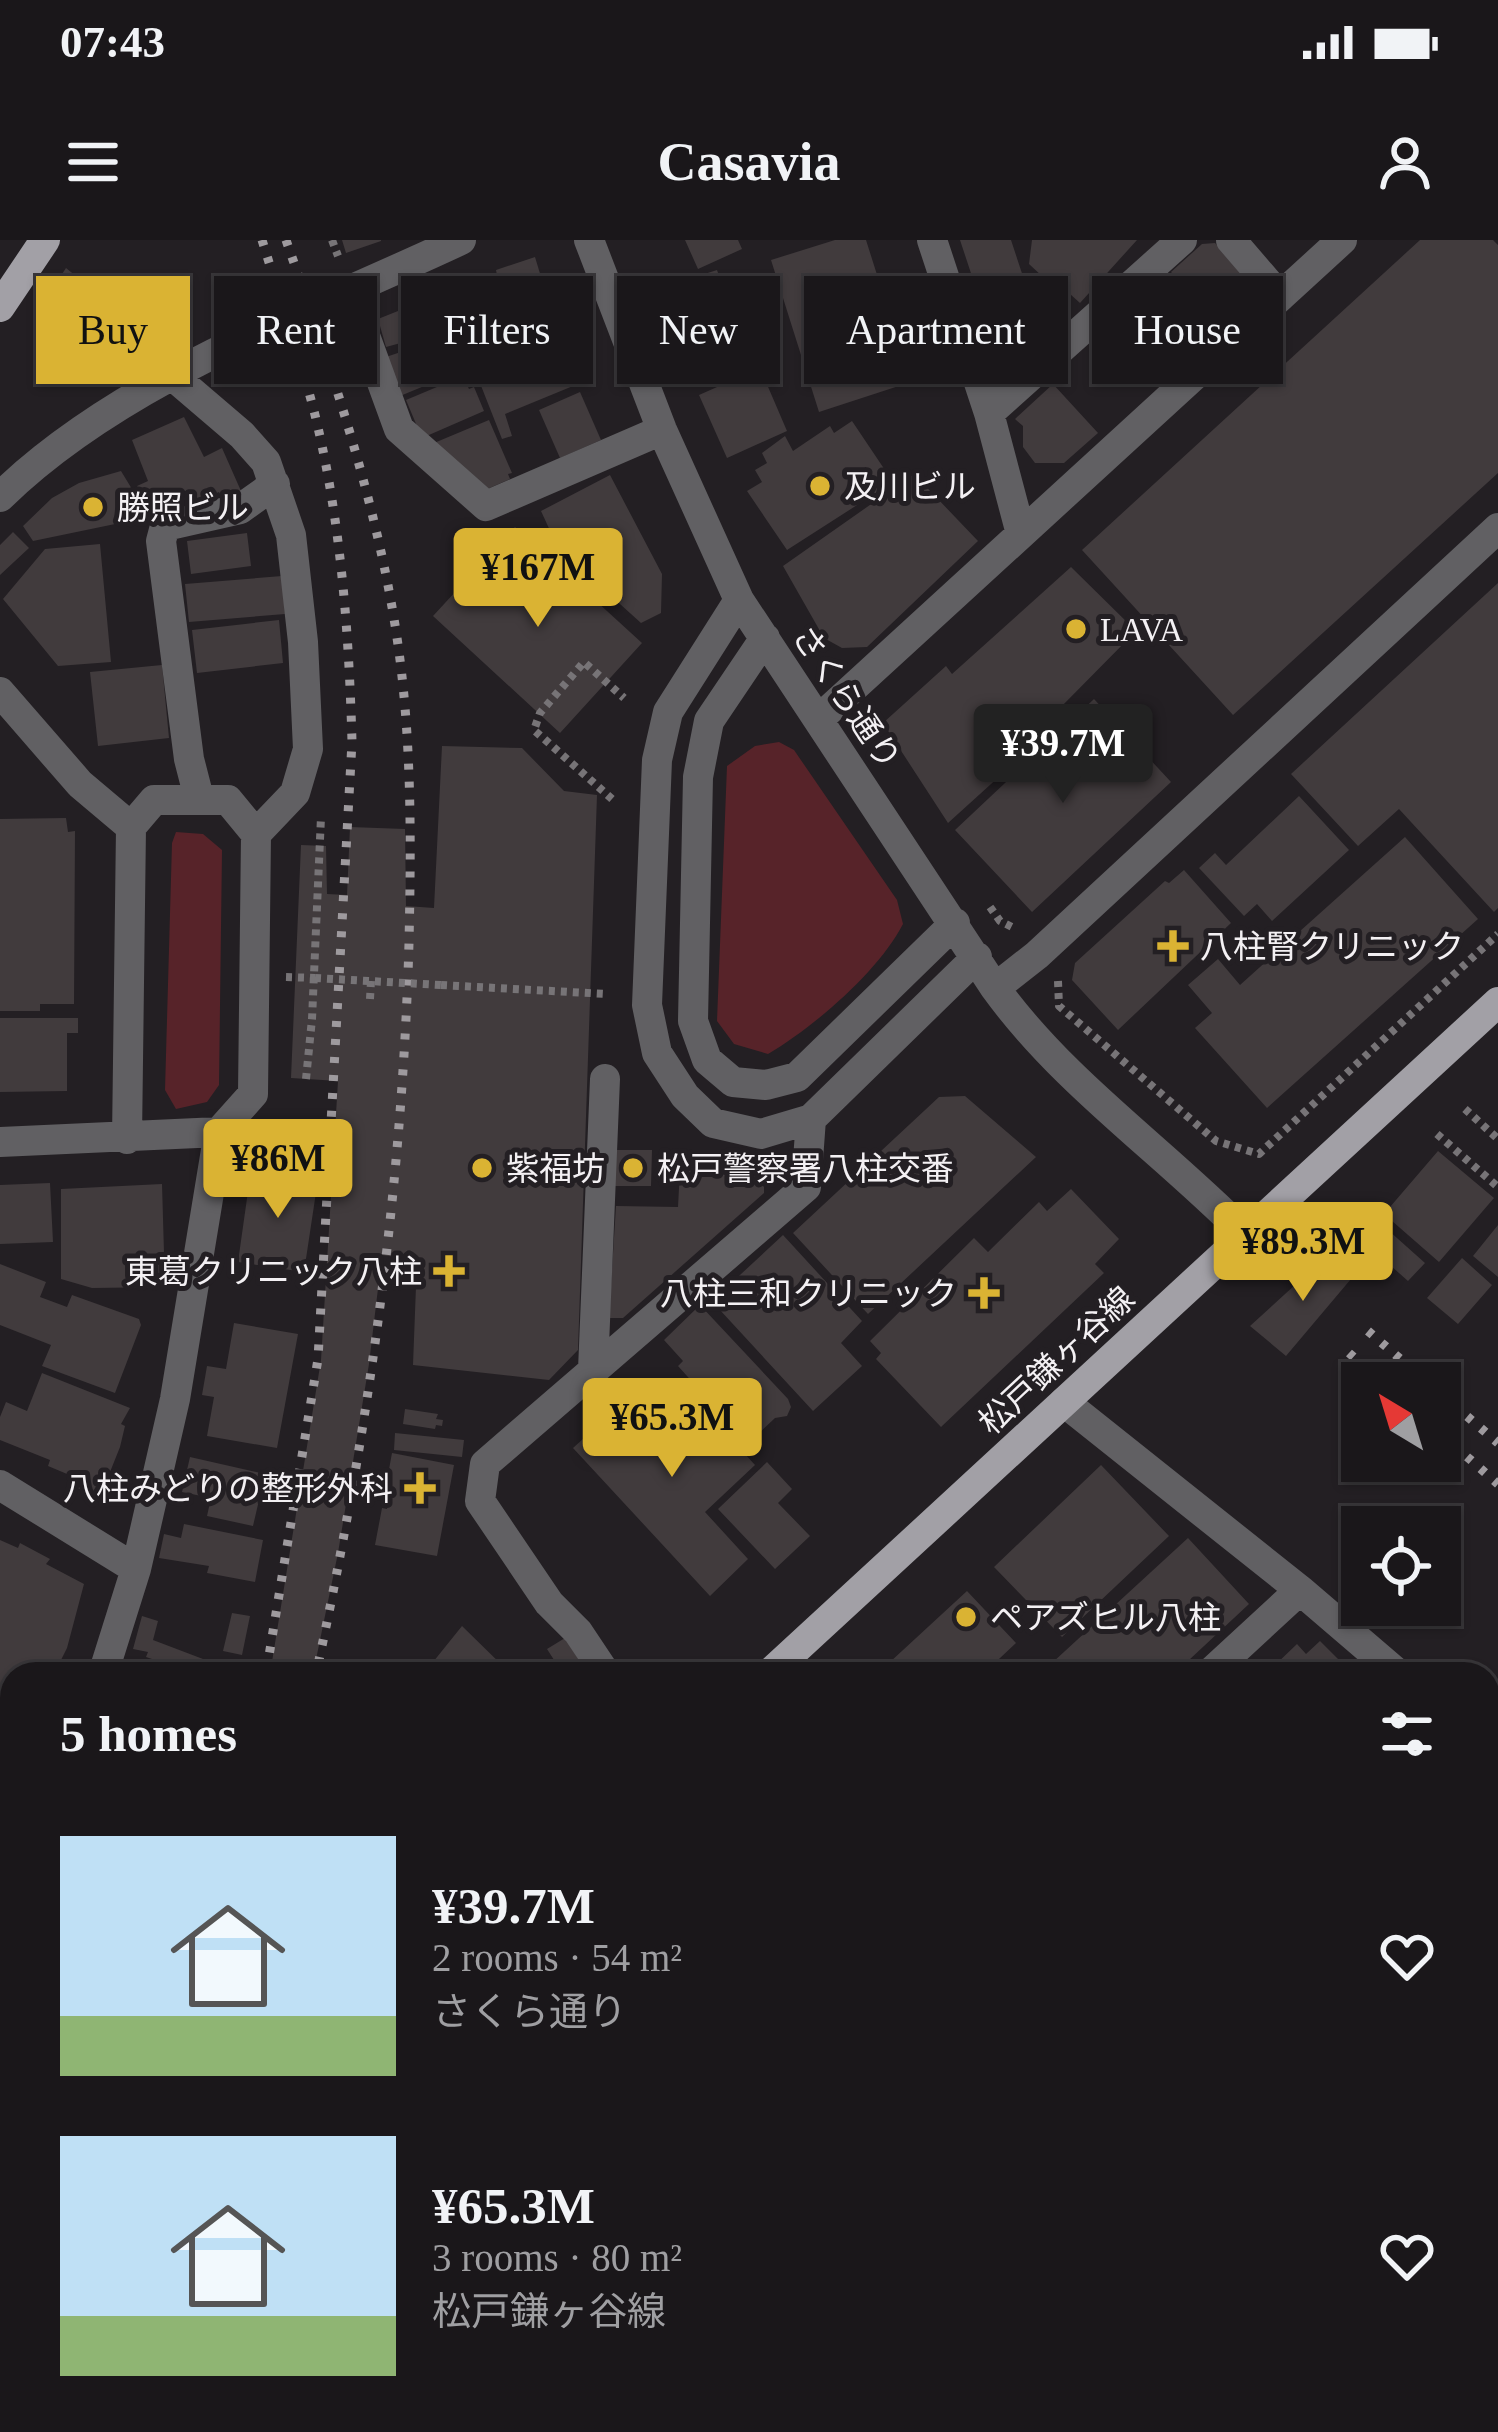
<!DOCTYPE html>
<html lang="en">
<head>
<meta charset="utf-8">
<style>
  :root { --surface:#1a171a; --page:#232023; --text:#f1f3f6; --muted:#9f9fa2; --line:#383639; --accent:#dab333 }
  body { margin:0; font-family:"Times New Roman","Noto Sans JP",serif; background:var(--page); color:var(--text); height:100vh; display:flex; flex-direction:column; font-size:45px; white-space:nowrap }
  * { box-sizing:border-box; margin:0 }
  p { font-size:39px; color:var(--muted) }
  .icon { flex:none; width:66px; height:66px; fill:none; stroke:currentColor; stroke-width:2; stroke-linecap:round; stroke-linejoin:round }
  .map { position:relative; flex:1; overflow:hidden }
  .panel { position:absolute; left:0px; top:1422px; width:1500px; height:771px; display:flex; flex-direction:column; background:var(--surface); border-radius:36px 36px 0 0; box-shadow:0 3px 9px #0004,0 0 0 3px var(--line) }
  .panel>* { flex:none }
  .top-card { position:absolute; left:36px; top:36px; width:1428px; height:108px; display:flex; gap:24px }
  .needle { width:78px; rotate:322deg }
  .buttons { position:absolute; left:1341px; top:1122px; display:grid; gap:24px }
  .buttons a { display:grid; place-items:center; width:120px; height:120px; border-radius:0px; background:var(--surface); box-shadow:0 3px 9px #0004,0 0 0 3px var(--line); font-size:60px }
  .price { position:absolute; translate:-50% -102px; padding:0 27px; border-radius:12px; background:var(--accent); color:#111; font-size:39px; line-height:78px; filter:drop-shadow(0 3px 6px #0008) }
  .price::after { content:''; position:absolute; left:50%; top:72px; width:36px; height:27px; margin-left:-18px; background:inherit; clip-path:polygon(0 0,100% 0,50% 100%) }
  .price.active { background:#222; color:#fff }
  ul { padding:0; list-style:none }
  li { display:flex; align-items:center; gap:36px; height:300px; padding:0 60px }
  li span { display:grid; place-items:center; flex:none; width:336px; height:240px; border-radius:0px; color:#555 }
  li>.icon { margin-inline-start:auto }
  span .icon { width:144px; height:144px; fill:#fffc; stroke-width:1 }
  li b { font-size:51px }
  h2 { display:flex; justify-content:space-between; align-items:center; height:144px; padding:0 60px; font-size:51px }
  .tag { padding:0 42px; border-radius:0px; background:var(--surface); box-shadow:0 3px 9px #0004,0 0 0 3px var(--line); font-size:42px; line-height:108px }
  .tag.active { background:var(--accent); color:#111 }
  .status { display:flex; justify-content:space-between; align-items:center; height:84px; padding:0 60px; background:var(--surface); direction:ltr }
  .status svg { height:33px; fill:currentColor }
  header { display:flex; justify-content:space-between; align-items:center; height:156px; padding:0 60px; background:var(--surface); font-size:54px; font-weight:600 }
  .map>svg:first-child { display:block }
  .green { fill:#572329 }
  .building { fill:#413b3d }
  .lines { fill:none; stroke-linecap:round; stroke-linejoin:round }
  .path { stroke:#777477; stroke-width:8; stroke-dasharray:6 6; stroke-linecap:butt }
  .minor { stroke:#616063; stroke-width:30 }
  .major { stroke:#a2a0a6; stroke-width:30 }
  .rail { stroke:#9e9a9e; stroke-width:9; stroke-dasharray:6 12; stroke-linecap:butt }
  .path-bridge { stroke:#777477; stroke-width:8; stroke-dasharray:6 6; stroke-linecap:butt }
  .poi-dot { fill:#dab333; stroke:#231f23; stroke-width:4.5 }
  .labels { text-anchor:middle; stroke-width:10; stroke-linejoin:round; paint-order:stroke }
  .poi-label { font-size:33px; fill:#f3f0f3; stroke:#231f23; text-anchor:start }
  .street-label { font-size:33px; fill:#f3f0f3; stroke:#231f23 }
</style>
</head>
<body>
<div class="status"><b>07:43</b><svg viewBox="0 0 49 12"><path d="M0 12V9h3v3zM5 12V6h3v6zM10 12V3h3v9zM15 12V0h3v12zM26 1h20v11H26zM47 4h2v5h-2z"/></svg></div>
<header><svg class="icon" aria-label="menu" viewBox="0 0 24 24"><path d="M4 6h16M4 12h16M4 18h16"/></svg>Casavia<svg class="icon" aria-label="person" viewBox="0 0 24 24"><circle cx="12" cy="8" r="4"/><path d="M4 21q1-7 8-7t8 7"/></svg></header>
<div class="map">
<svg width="1498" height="2192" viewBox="0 0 1498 2192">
  <rect width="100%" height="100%" fill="#231f23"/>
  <path class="green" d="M 779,502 L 794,510 L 897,660 L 903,684 C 879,731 814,787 768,814 L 734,804 L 717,781 L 727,526 L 755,506 Z
    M 176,592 L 203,594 L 222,610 L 219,845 L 207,862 L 176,869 L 165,850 L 172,603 Z"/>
  <path class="building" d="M 342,0 L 381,0 L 381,1 L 346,13 Z
    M 685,0 L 738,0 L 742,9 L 698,29 Z
    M 835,0 L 866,0 L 911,142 L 819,172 L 771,20 Z
    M 960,0 L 1011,0 L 1045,103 L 999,118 Z
    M 1032,0 L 1137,0 L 1080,63 L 1060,45 L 1057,50 L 1029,24 Z
    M 1420,0 L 1493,0 L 1498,5 L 1498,233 L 1233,475 L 1082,310 Z
    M 1215,3 L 1251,43 L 1251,56 L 1219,86 L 1171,32 L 1202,4 Z
    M 535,17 L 551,70 L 505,77 L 496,30 Z
    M 66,28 L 159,104 L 151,115 L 135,103 L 109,136 L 59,96 L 45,60 Z
    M 717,30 L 735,81 L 676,101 L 658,49 Z
    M 493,44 L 502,83 L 473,91 L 463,52 Z
    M 453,49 L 460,87 L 386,107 L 378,79 Z
    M 545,79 L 573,146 L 505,174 L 512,196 L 502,199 L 463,100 L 487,90 Z
    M 732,90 L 745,129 L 693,147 L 677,106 Z
    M 454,96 L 468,128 L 400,156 L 386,117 L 433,101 L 434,106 Z
    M 760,128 L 787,191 L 727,218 L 699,155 Z
    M 463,136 L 469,149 L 474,147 L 484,171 L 422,198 L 406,160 Z
    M 1053,144 L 1098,193 L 1064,223 L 1035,223 L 1023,207 L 1023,186 L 1015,179 Z
    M 580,152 L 601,200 L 560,218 L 539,170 Z
    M 184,177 L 204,217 L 222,208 L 241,251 L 223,259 L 219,252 L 189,265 L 186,259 L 149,275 L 137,246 L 148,241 L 132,200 Z
    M 489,180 L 512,233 L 508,234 L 510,239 L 485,250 L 434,203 Z
    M 852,181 L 893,242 L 787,310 L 747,251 L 762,242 L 755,230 L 767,223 L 762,213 L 785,196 L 793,211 L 830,186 L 834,193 Z
    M 121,231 L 149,277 L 33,301 L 23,286 L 52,258 L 79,243 Z
    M 914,234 L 978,301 L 867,407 L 842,408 L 824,398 L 783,326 Z
    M 610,235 L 662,334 L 661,373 L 641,383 L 558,308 L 541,271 Z
    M 515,287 L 642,403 L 560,493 L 433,376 Z
    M 13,292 L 29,308 L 0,335 L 0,305 Z
    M 247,293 L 251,326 L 191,334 L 187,301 Z
    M 100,304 L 111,422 L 58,426 L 3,359 L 45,309 Z
    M 1071,327 L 1136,391 L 1059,469 L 1065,477 L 948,583 L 883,483 L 946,426 L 952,434 Z
    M 282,336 L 285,374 L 189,382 L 185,344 Z
    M 1498,343 L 1498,668 L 1494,672 L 1399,569 L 1358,606 L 1291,534 Z
    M 279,380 L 283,423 L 197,433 L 192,390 Z
    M 162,425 L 169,498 L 98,506 L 90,432 Z
    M 1094,459 L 1171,542 L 1032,672 L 955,590 Z
    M 442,506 L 522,508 L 564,551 L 597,555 L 578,1110 L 549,1140 L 413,1125 L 417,1020 L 382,1015 L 369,1124 L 338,1313 L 313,1434 L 270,1434 L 321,1120 L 338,841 L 291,838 L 301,605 L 326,606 L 327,654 L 347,655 L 350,587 L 405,589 L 406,666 L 434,668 Z
    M 1299,556 L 1349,610 L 1272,681 L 1257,664 L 1244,676 L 1199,628 L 1215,613 L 1226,625 Z
    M 66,578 L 68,592 L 75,591 L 74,764 L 40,764 L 40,771 L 0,771 L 0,579 Z
    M 1405,597 L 1478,679 L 1267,868 L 1195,788 L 1212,773 L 1188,745 L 1218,719 L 1240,745 Z
    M 1184,630 L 1231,683 L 1118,790 L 1072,740 L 1075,723 L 1165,641 L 1169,643 Z
    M 0,778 L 78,778 L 78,793 L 67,793 L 67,851 L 0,852 Z
    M 965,856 L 1036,917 L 868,1074 L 793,993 L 939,857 Z
    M 615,910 L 652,910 L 651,946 L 615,946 Z
    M 1438,911 L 1494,958 L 1439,1022 L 1384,974 Z
    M 680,929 L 764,933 L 764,953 L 623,1078 L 609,1078 L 616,966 L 678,967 Z
    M 251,930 L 318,939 L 304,1032 L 238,1022 Z
    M 50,943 L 53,1002 L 0,1004 L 0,945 Z
    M 162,944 L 165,1047 L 92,1048 L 61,1039 L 61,949 Z
    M 1071,949 L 1119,999 L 1095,1024 L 1104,1033 L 941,1187 L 876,1119 L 881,1113 L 870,1101 L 974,998 L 988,1012 L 1039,962 L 1047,971 Z
    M 1369,973 L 1425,1023 L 1408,1041 L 1374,1011 L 1363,1023 L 1342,1004 Z
    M 1498,985 L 1498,1037 L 1473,1016 Z
    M 783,995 L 862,1081 L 841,1103 L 862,1126 L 813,1171 L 708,1057 L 721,1044 L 726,1048 Z
    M 1331,1012 L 1356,1033 L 1286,1116 L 1250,1086 Z
    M 1462,1018 L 1492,1045 L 1458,1084 L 1427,1058 Z
    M 0,1024 L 46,1042 L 40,1057 L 67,1067 L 72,1055 L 139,1079 L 141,1085 L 115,1153 L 42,1126 L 51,1105 L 0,1085 Z
    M 700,1065 L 788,1159 L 791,1167 L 787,1176 L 775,1178 L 756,1196 L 749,1191 L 742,1197 L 678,1126 L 683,1121 L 664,1100 Z
    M 234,1083 L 298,1094 L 277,1208 L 207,1196 L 214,1157 L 202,1155 L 207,1126 L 226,1129 Z
    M 42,1133 L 130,1168 L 121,1184 L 125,1186 L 120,1207 L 100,1257 L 77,1248 L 79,1239 L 48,1226 L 50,1220 L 0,1200 L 0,1177 L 6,1162 L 27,1171 Z
    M 639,1148 L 660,1169 L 667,1168 L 677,1177 L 688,1167 L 702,1167 L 755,1225 L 705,1272 L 748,1319 L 710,1356 L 573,1208 Z
    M 405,1169 L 438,1174 L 436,1179 L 443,1180 L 442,1186 L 436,1185 L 435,1189 L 403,1184 Z
    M 395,1193 L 464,1200 L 462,1217 L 394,1210 Z
    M 392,1213 L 454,1225 L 437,1316 L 375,1305 L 382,1268 L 387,1269 L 390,1253 L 385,1251 Z
    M 190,1217 L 265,1234 L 253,1286 L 207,1276 L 211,1258 L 182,1252 Z
    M 767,1222 L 792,1249 L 778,1263 L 810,1296 L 775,1329 L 718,1269 Z
    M 1101,1225 L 1169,1296 L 1062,1397 L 994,1327 Z
    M 184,1284 L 263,1300 L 255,1342 L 207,1333 L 209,1326 L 159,1318 L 164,1294 L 181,1298 Z
    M 1188,1298 L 1249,1364 L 1174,1434 L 1040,1434 Z
    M 0,1300 L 18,1308 L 20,1303 L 50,1319 L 46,1324 L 84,1344 L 67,1408 L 54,1434 L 12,1434 L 12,1529 L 0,1551 Z
    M 967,1351 L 1016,1403 L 983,1434 L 877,1434 Z
    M 232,1373 L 250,1376 L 242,1415 L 223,1411 Z
    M 142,1376 L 158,1381 L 153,1400 L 203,1419 L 197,1434 L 146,1417 L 148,1412 L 133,1409 Z
    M 462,1386 L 511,1434 L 425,1432 Z
    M 565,1398 L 588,1434 L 563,1434 L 547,1409 Z
    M 1320,1401 L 1353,1434 L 1280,1434 L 1273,1427 L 1297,1404 L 1306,1414 Z
    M 1498,1564 L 1498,1600 L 1488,1590 L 1488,1574 Z
    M 1488,1603 L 1498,1612 L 1498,1640 L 1488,1651 Z
    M 12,1791 L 12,1970 L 0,1965 L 0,1802 L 6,1804 Z
    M 232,2181 L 322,2181 L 314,2192 L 224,2192 Z
    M 367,2181 L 514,2181 L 490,2192 L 372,2192 Z
    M 908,2181 L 1014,2181 L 1021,2192 L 915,2192 Z
    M 637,2182 L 642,2192 L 578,2192 L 577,2189 Z"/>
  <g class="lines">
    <path class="path" d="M 332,0 L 338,16
      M 612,559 L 534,490 L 540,473 L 584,422 L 624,458
      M 990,667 L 1000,681 L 1014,688
      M 286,737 L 315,738
      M 1058,741 L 1059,766 L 1216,901 L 1259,914 L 1498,694
      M 441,745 L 607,754
      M 370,759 L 371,741
      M 306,839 L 312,779 L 321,577
      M 1465,869 L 1498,899
      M 1437,894 L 1498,947
      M 269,916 L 273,887"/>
    <path class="minor" d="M 589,0 L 662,190 L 739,360 L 995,748 C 1064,843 1162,910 1244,993
      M 932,0 L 989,173 L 1021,294
      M 1231,0 L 1280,57
      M 349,52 L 399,189 L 486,266 L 662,190
      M 173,136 L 242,195 L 266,222 L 291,295 L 303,402 L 308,509 L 295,553 L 256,594
      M 989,173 L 1182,0
      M 0,257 C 120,139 310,71 461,0
      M 739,360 L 668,472 L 657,520 L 647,765 L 657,813 L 685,856 L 713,883 L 761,894 L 811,879 L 977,717
      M 765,398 L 709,481 L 698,537 L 693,781 L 707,820 L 733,842 L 766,845 L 797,837 L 955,683
      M 0,452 L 80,544 L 131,587
      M 819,479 L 1342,0
      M 199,558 L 189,519 L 161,301 L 165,286 L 240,269 L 275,244
      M 995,748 L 1037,715 L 1498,288
      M 0,902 L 219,892 L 253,854 L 256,594 L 228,560 L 154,560 L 131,587 L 127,899
      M 593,1130 L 605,839
      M 1064,1162 L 1300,1350 L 1398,1434
      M 0,1245 L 136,1329
      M 103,1434 L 136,1329 L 175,1159 L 219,892
      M 606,1434 L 578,1392 L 549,1363 L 480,1261 L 485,1224 L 806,947 L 811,879
      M 1209,1434 L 1300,1350
      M 1488,1511 L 1498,1520
      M 0,1723 L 12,1694
      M 1488,1900 L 1498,1890
      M 672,2181 L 672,2192
      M 1079,2181 L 1086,2192
      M 535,2192 L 558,2181
      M 761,2192 L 774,2181
      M 1172,2192 L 1184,2181"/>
    <path class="major" d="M 0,67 L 45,0
      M 769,1434 L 1498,762
      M 124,2192 L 131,2181"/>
    <path class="rail" d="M 262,0 C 280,58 300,116 315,175 C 341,281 349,394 352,502 L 318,1119 L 266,1434
      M 286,0 C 333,134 380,271 399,412 C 412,509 411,606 409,703 C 402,949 368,1194 316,1434
      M 1368,1091 L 1428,1143
      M 1349,1113 L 1383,1143
      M 1440,1153 L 1498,1203
      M 1440,1193 L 1498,1244
      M 0,2090 L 12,2070
      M 0,2140 L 12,2123"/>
    <path class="path-bridge" d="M 315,738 L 441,745"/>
  </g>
  <g class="poi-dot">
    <circle cx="820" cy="246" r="12"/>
    <circle cx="93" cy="267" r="12"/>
    <circle cx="1076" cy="389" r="12"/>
    <path d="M1167 688h12v12h12v12h-12v12h-12v-12h-12v-12h12z"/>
    <circle cx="482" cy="928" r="12"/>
    <circle cx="633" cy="928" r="12"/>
    <path d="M443 1013h12v12h12v12h-12v12h-12v-12h-12v-12h12z"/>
    <path d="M978 1035h12v12h12v12h-12v12h-12v-12h-12v-12h12z"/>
    <path d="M414 1230h12v12h12v12h-12v12h-12v-12h-12v-12h12z"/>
    <circle cx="966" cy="1377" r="12"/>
  </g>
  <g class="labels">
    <g class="poi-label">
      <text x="844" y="258">及川ビル</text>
      <text x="117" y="279">勝照ビル</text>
      <text x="1100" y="401">LAVA</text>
      <text x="1200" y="718">八柱腎クリニック</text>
      <text x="506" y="940">紫福坊</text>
      <text x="657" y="940">松戸警察署八柱交番</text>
      <text x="422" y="1043" text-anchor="end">東葛クリニック八柱</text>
      <text x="957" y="1065" text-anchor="end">八柱三和クリニック</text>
      <text x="393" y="1260" text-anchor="end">八柱みどりの整形外科</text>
      <text x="990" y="1389">ペアズヒル八柱</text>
    </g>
    <g class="street-label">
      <text transform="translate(847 457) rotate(56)" y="12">さくら通り</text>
      <text transform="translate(1056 1120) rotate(-43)" y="12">松戸鎌ヶ谷線</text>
    </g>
  </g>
</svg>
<div class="buttons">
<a><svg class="needle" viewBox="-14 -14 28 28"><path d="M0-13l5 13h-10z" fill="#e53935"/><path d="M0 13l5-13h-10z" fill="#9f9fa2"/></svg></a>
<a><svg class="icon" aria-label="locate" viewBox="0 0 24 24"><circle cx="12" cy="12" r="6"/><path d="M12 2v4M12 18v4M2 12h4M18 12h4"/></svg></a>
</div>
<b class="price" style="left:538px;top:390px">¥167M</b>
<b class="price active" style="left:1063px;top:566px">¥39.7M</b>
<b class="price" style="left:278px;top:981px">¥86M</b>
<b class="price" style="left:1303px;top:1064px">¥89.3M</b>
<b class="price" style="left:672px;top:1240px">¥65.3M</b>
<div class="top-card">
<a class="tag active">Buy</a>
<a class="tag">Rent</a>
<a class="tag">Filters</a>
<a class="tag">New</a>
<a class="tag">Apartment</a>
<a class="tag">House</a>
</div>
<section class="panel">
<h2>5 homes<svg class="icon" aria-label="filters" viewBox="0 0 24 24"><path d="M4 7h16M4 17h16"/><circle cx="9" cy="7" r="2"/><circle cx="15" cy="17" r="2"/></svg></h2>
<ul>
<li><span style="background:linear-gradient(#bfe0f5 75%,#8fb573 0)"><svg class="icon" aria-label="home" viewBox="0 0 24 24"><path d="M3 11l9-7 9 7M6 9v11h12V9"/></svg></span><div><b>¥39.7M</b><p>2 rooms · 54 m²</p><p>さくら通り</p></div><svg class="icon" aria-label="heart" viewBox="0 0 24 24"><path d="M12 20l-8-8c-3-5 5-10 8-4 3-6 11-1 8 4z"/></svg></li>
<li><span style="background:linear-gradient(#bfe0f5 75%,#8fb573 0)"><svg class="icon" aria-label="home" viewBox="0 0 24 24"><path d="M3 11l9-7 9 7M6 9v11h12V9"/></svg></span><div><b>¥65.3M</b><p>3 rooms · 80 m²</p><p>松戸鎌ヶ谷線</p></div><svg class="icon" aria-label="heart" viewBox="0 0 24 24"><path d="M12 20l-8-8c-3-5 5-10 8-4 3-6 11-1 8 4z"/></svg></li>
</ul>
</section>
</div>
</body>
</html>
